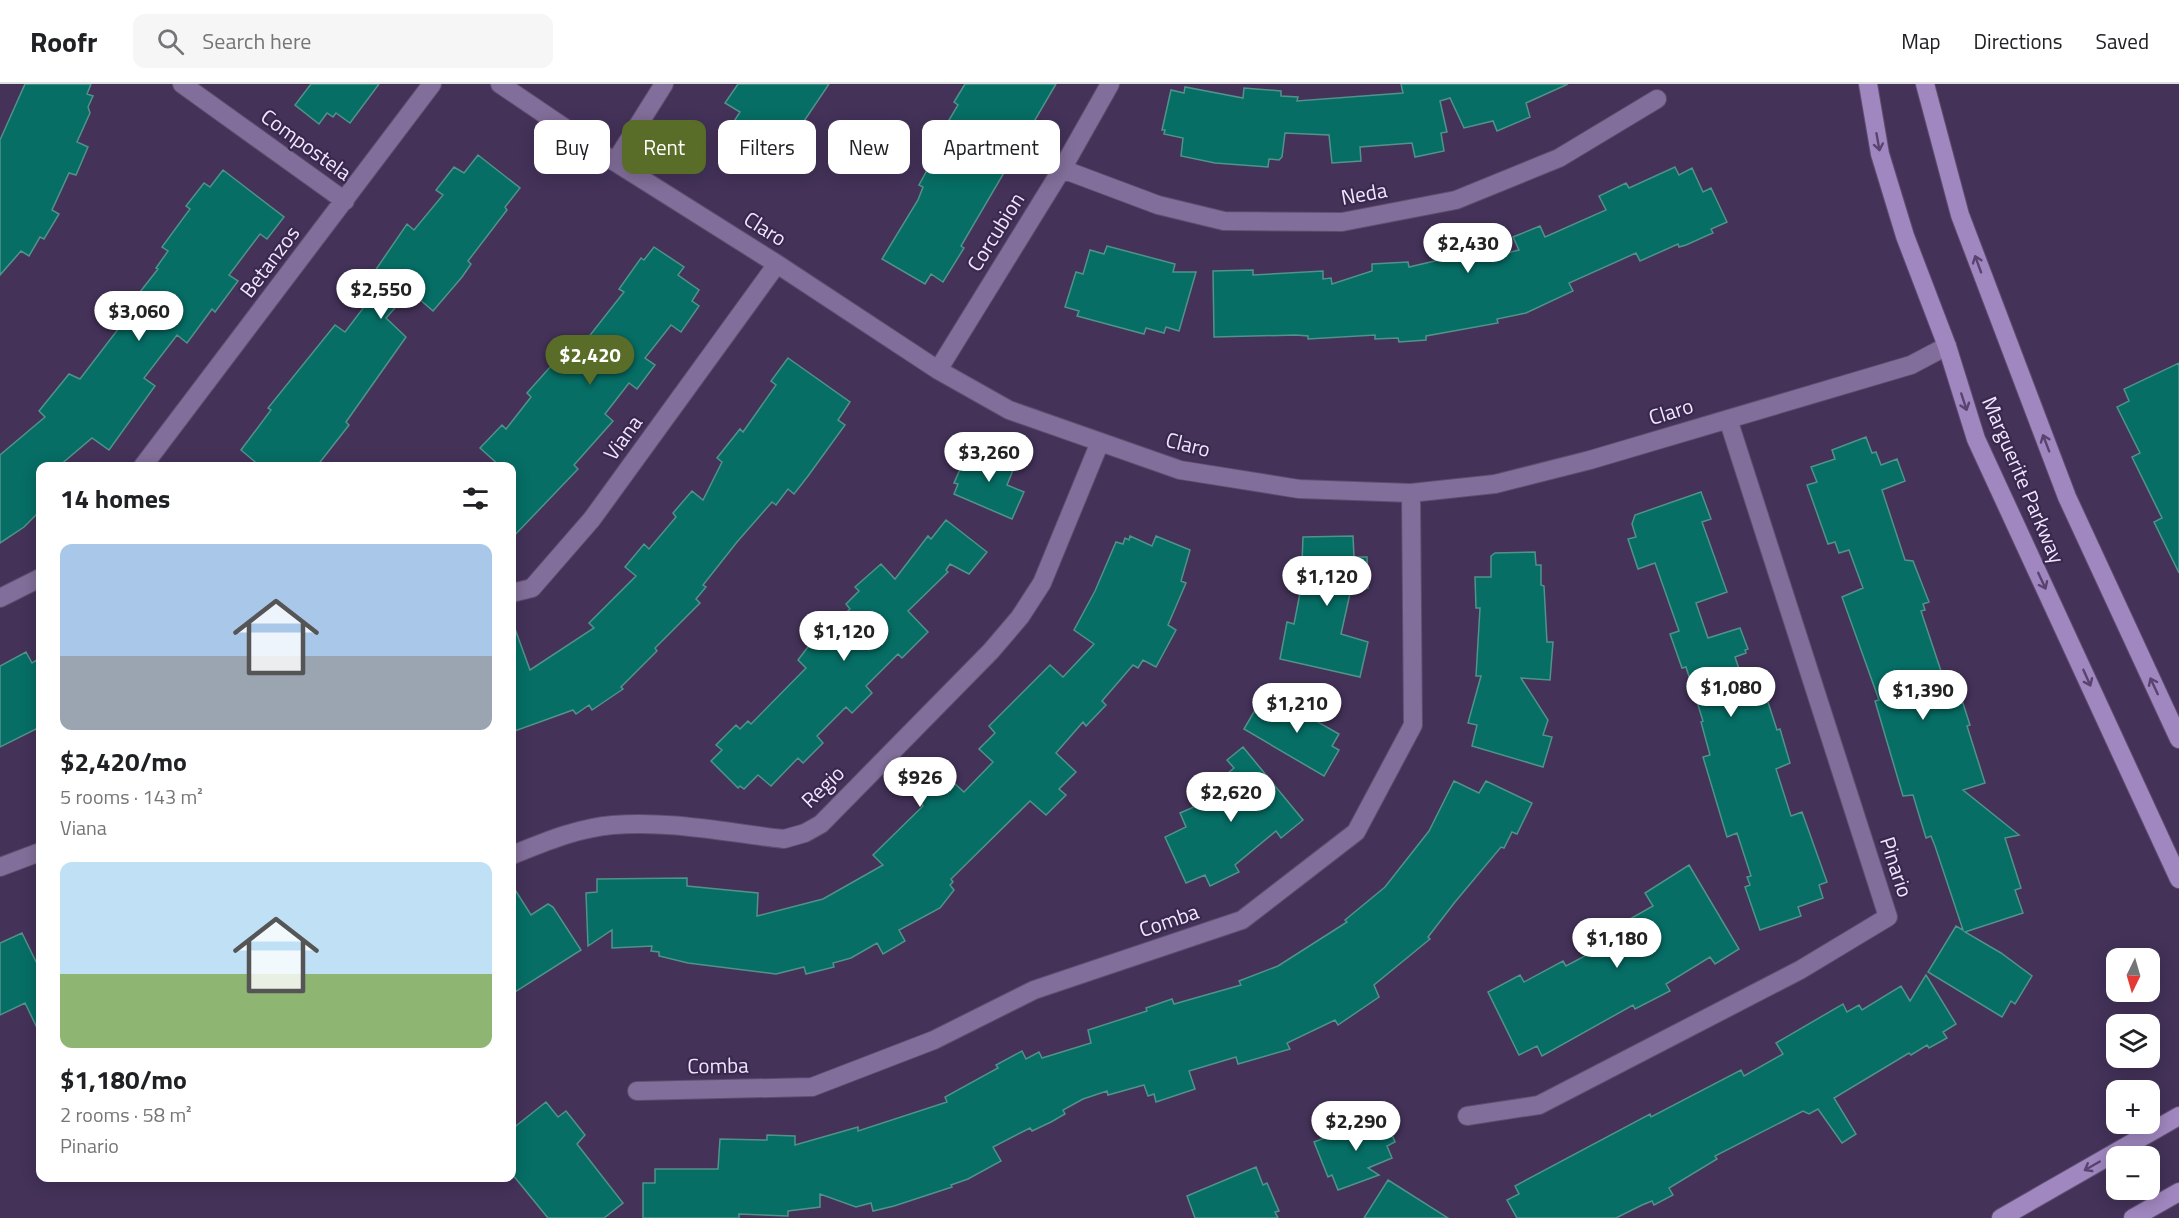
<!DOCTYPE html>
<html lang="en">
<head>
<meta charset="utf-8">
<style>
  :root { --surface:#fff; --page:#f6f6f6; --text:#202124; --muted:#757577; --line:#e0e0e0; --accent:#596d28 }
  body { margin:0; font-family:"Titillium Web",sans-serif; background:var(--page); color:var(--text); height:100vh; display:flex; flex-direction:column; font-size:22px; white-space:nowrap }
  * { box-sizing:border-box; margin:0 }
  p { font-size:20px; color:var(--muted) }
  .icon { flex:none; width:33px; height:33px; fill:none; stroke:currentColor; stroke-width:2; stroke-linecap:round; stroke-linejoin:round }
  .map { position:relative; flex:1; overflow:hidden }
  .sheet { position:absolute; left:36px; top:378px; width:480px; height:720px; display:flex; flex-direction:column; background:var(--surface); border-radius:12px; box-shadow:0 3px 15px #0003 }
  .sheet>* { flex:none }
  .guide { position:absolute; left:534px; top:36px; width:570px; height:54px; display:flex; gap:12px }
  .needle { width:39px; rotate:185deg }
  .buttons { position:absolute; left:2106px; top:864px; display:grid; gap:12px }
  .buttons a { display:grid; place-items:center; width:54px; height:54px; border-radius:12px; background:var(--surface); box-shadow:0 3px 15px #0003; font-size:30px }
  .price { position:absolute; translate:-50% -51px; padding:0 14px; border-radius:21px; background:#fff; color:#222; font-size:20px; line-height:39px; filter:drop-shadow(0 2px 3px #0008) }
  .price::after { content:''; position:absolute; left:50%; top:36px; width:18px; height:14px; margin-left:-9px; background:inherit; clip-path:polygon(0 0,100% 0,50% 100%) }
  .price.active { background:var(--accent); color:#fff }
  ul { padding:0; list-style:none }
  li { display:grid; align-content:center; gap:12px; height:318px; padding:0 24px }
  li span { display:grid; place-items:center; height:186px; border-radius:12px; color:#555 }
  li>.icon { margin-inline-start:auto }
  span .icon { width:108px; height:108px; fill:#fffc; stroke-width:1 }
  li b { font-size:26px }
  h2 { display:flex; justify-content:space-between; align-items:center; height:72px; padding:0 24px; font-size:26px }
  .tag { padding:0 21px; border-radius:12px; background:var(--surface); box-shadow:0 3px 15px #0003; font-size:21px; line-height:54px }
  .tag.active { background:var(--accent); color:#fff }
  header { display:flex; align-items:center; gap:36px; box-sizing:border-box; height:84px; padding:0 30px; background:var(--surface); border-bottom:2px solid var(--line) }
  header strong { font-size:28px }
  nav { display:flex; gap:33px; margin-inline-start:auto; font-size:21px }
  .search { width:420px; height:54px; background:var(--page); display:flex; align-items:center; gap:15px; box-sizing:border-box; padding:0 21px; border-radius:12px; color:var(--muted); font-size:22px }
  .map>svg:first-child { display:block }
  .building { fill:#066e65; stroke:#51938a; stroke-width:1.5 }
  .lines { fill:none; stroke-linecap:round; stroke-linejoin:round }
  .street-casing { stroke:#5e4e6f; stroke-width:20 }
  .primary-casing { stroke:#5e4e6f; stroke-width:20 }
  .street { stroke:#826e9a; stroke-width:18 }
  .primary { stroke:#a087bf; stroke-width:18 }
  .oneway { stroke:#594470 }
  .labels { text-anchor:middle; stroke-width:4.5; stroke-linejoin:round; paint-order:stroke }
  .street-label { font-size:21px; fill:#f0e6fe; stroke:#3a284e }
</style>
</head>
<body>
<header>
<strong>Roofr</strong>
<div class="search"><svg class="icon" aria-label="search" viewBox="0 0 24 24"><circle cx="10" cy="10" r="6"/><path d="M15 15l6 6"/></svg>Search here</div>
<nav><a>Map</a><a>Directions</a><a>Saved</a></nav>
</header>
<div class="map">
<svg width="2179" height="1134" viewBox="0 0 2179 1134">
  <rect width="100%" height="100%" fill="#443259"/>
  <path class="building" d="M 25,0 L 91,0 L 87,10 L 93,12 L 88,23 L 90,29 L 77,58 L 88,63 L 76,91 L 69,89 L 52,126 L 59,130 L 44,155 L 40,153 L 29,172 L 21,167 L 0,191 L 0,56 Z
    M 311,0 L 379,0 L 350,39 L 336,29 L 333,33 L 327,29 L 319,40 L 295,21 Z
    M 738,0 L 829,0 L 794,52 L 788,48 L 778,64 L 773,60 L 765,72 L 731,50 L 732,47 L 729,45 L 740,28 L 725,19 Z
    M 965,0 L 1056,0 L 961,162 L 964,164 L 943,198 L 931,190 L 925,200 L 882,175 L 918,116 L 923,103 L 919,101 L 947,50 L 942,48 L 958,21 L 954,18 Z
    M 1401,0 L 1568,0 L 1526,19 L 1530,33 L 1497,47 L 1493,37 L 1464,44 L 1450,14 L 1440,17 L 1447,48 L 1441,49 L 1444,67 L 1415,73 L 1412,59 L 1360,63 L 1361,77 L 1332,79 L 1329,51 L 1285,49 L 1282,73 L 1279,76 L 1269,75 L 1268,83 L 1215,79 L 1181,72 L 1183,54 L 1164,50 L 1165,46 L 1162,46 L 1171,6 L 1184,9 L 1185,3 L 1243,14 L 1244,4 L 1281,7 L 1281,12 L 1298,13 L 1297,17 L 1403,9 Z
    M 478,71 L 520,104 L 505,123 L 507,126 L 468,177 L 471,180 L 462,193 L 433,227 L 410,207 L 386,234 L 406,253 L 346,338 L 349,341 L 317,382 L 260,382 L 241,366 L 271,326 L 268,324 L 335,241 L 345,248 L 371,214 L 367,211 L 372,204 L 366,200 L 407,140 L 414,146 L 443,111 L 436,106 L 454,83 L 464,89 Z
    M 1675,83 L 1679,91 L 1692,84 L 1703,108 L 1711,104 L 1727,138 L 1711,145 L 1713,149 L 1686,161 L 1679,163 L 1678,160 L 1640,177 L 1636,169 L 1569,199 L 1573,207 L 1526,229 L 1497,235 L 1498,239 L 1426,252 L 1426,256 L 1399,258 L 1398,254 L 1375,255 L 1375,251 L 1308,255 L 1308,252 L 1296,251 L 1214,253 L 1213,187 L 1253,186 L 1253,191 L 1323,187 L 1323,195 L 1331,194 L 1332,200 L 1372,187 L 1372,180 L 1408,178 L 1409,183 L 1473,168 L 1475,177 L 1519,166 L 1513,153 L 1540,142 L 1545,153 L 1606,126 L 1599,112 L 1626,99 L 1629,104 Z
    M 223,86 L 284,133 L 267,155 L 260,150 L 229,191 L 238,197 L 215,228 L 212,225 L 187,259 L 177,251 L 144,294 L 155,302 L 109,366 L 92,354 L 59,382 L 40,382 L 40,427 L 24,443 L 0,459 L 0,371 L 45,333 L 39,327 L 69,290 L 80,295 L 132,227 L 129,225 L 140,208 L 158,185 L 156,184 L 168,167 L 162,163 L 190,125 L 186,122 L 204,99 L 210,103 Z
    M 1107,162 L 1175,180 L 1173,188 L 1196,188 L 1179,247 L 1166,243 L 1164,249 L 1146,244 L 1144,250 L 1077,232 L 1079,227 L 1065,223 L 1076,188 L 1083,190 L 1090,166 L 1104,170 Z
    M 654,163 L 684,183 L 678,191 L 699,206 L 692,217 L 699,222 L 681,248 L 671,241 L 645,274 L 655,281 L 637,305 L 629,299 L 605,330 L 613,337 L 574,381 L 578,385 L 512,454 L 512,382 L 500,382 L 480,364 L 502,341 L 506,345 L 531,313 L 527,309 L 551,282 L 555,286 L 565,275 L 569,278 L 624,208 L 619,205 L 641,174 L 644,176 Z
    M 788,274 L 850,318 L 838,336 L 845,341 L 808,392 L 794,410 L 788,405 L 776,421 L 772,418 L 737,458 L 703,501 L 706,503 L 696,515 L 700,519 L 655,564 L 657,567 L 621,603 L 623,605 L 592,626 L 589,621 L 576,630 L 573,626 L 512,648 L 512,542 L 514,542 L 530,586 L 594,544 L 589,539 L 636,492 L 625,483 L 644,460 L 649,465 L 676,433 L 673,429 L 692,407 L 703,416 L 722,378 L 717,374 L 740,345 L 743,348 L 776,301 L 771,297 Z
    M 2179,279 L 2179,489 L 2154,438 L 2162,434 L 2132,373 L 2140,369 L 2117,323 L 2129,317 L 2124,305 Z
    M 1866,353 L 1872,369 L 1876,368 L 1881,381 L 1897,375 L 1905,397 L 1882,406 L 1905,476 L 1913,477 L 1929,518 L 1923,520 L 1925,526 L 1921,527 L 1944,596 L 1947,595 L 1953,615 L 1961,613 L 1970,641 L 1967,642 L 1985,699 L 1963,706 L 2019,751 L 2005,754 L 2021,804 L 2015,806 L 2023,829 L 1965,848 L 2001,869 L 2032,892 L 2015,920 L 2011,917 L 2002,933 L 1928,888 L 1956,842 L 1963,846 L 1935,762 L 1931,752 L 1926,754 L 1913,711 L 1903,712 L 1875,617 L 1879,616 L 1842,513 L 1863,504 L 1849,466 L 1839,469 L 1835,458 L 1828,460 L 1807,401 L 1817,398 L 1811,383 L 1835,375 L 1832,366 Z
    M 976,362 L 1014,378 L 1013,381 L 1015,381 L 1007,401 L 1024,408 L 1012,435 L 954,410 L 958,400 L 954,399 L 965,374 L 970,377 Z
    M 1701,408 L 1711,435 L 1702,438 L 1727,508 L 1696,519 L 1708,554 L 1740,544 L 1748,565 L 1745,566 L 1746,569 L 1735,573 L 1749,614 L 1765,609 L 1777,646 L 1780,645 L 1790,679 L 1776,685 L 1791,732 L 1802,728 L 1827,798 L 1819,801 L 1823,814 L 1798,823 L 1801,832 L 1760,846 L 1745,803 L 1750,801 L 1747,793 L 1751,792 L 1737,749 L 1727,753 L 1703,673 L 1710,671 L 1701,638 L 1703,637 L 1686,583 L 1682,584 L 1670,550 L 1679,547 L 1655,479 L 1638,485 L 1628,455 L 1636,453 L 1632,440 L 1635,431 Z
    M 946,436 L 987,468 L 969,490 L 950,480 L 946,486 L 948,488 L 908,527 L 928,548 L 902,574 L 898,570 L 866,602 L 872,609 L 852,629 L 846,623 L 817,652 L 823,659 L 803,679 L 798,674 L 771,702 L 758,691 L 744,705 L 740,702 L 738,704 L 711,677 L 722,666 L 716,661 L 736,641 L 740,645 L 748,637 L 751,640 L 806,584 L 798,576 L 811,559 L 850,525 L 846,520 L 859,507 L 855,503 L 881,480 L 895,495 L 928,452 L 931,455 Z
    M 1130,452 L 1152,462 L 1156,452 L 1190,466 L 1181,497 L 1186,499 L 1168,541 L 1176,546 L 1156,583 L 1143,576 L 1138,584 L 1133,581 L 1102,617 L 1106,621 L 1086,642 L 1083,638 L 1056,669 L 1076,688 L 1059,705 L 1066,711 L 1046,731 L 1030,717 L 951,795 L 953,798 L 950,801 L 954,806 L 940,824 L 899,846 L 905,857 L 883,870 L 877,859 L 851,874 L 833,879 L 834,883 L 806,890 L 804,883 L 776,890 L 688,879 L 659,872 L 659,868 L 651,867 L 652,862 L 612,864 L 612,846 L 588,862 L 586,809 L 597,808 L 597,795 L 687,794 L 687,802 L 758,809 L 757,832 L 823,815 L 883,781 L 873,771 L 923,722 L 918,715 L 943,689 L 964,708 L 993,678 L 979,665 L 995,649 L 989,642 L 1050,581 L 1063,593 L 1094,560 L 1074,546 L 1095,507 L 1116,458 L 1123,460 L 1125,454 L 1129,456 Z
    M 1353,452 L 1354,473 L 1367,473 L 1368,504 L 1351,505 L 1341,550 L 1368,558 L 1360,593 L 1280,575 L 1287,538 L 1294,540 L 1301,504 L 1303,453 Z
    M 1535,468 L 1536,481 L 1541,481 L 1541,501 L 1544,502 L 1547,558 L 1553,558 L 1550,596 L 1521,594 L 1548,636 L 1543,651 L 1552,653 L 1543,683 L 1472,662 L 1477,641 L 1468,639 L 1481,592 L 1476,592 L 1480,524 L 1476,524 L 1475,493 L 1491,493 L 1491,472 L 1495,469 Z
    M 26,568 L 32,579 L 40,574 L 40,643 L 0,663 L 0,582 Z
    M 1289,610 L 1321,629 L 1316,637 L 1339,650 L 1332,662 L 1339,666 L 1324,692 L 1244,645 L 1255,626 L 1270,635 L 1277,623 L 1281,625 Z
    M 1243,663 L 1303,736 L 1281,754 L 1276,747 L 1235,781 L 1239,788 L 1210,802 L 1205,791 L 1186,799 L 1165,753 L 1186,743 L 1180,729 L 1217,713 L 1210,704 L 1234,684 L 1227,676 Z
    M 1454,697 L 1479,709 L 1486,697 L 1532,719 L 1517,750 L 1512,748 L 1504,764 L 1501,763 L 1455,818 L 1428,853 L 1430,855 L 1374,901 L 1379,913 L 1338,941 L 1335,936 L 1287,959 L 1290,965 L 1238,980 L 1236,973 L 1189,987 L 1195,1005 L 1156,1018 L 1154,1010 L 1148,1012 L 1144,1001 L 1108,1011 L 1107,1007 L 1083,1015 L 1063,1026 L 1065,1030 L 1051,1038 L 1032,1047 L 1030,1044 L 993,1063 L 1001,1077 L 968,1095 L 951,1101 L 952,1103 L 894,1122 L 873,1127 L 871,1119 L 856,1123 L 820,1110 L 820,1123 L 788,1127 L 788,1132 L 739,1130 L 739,1134 L 643,1134 L 643,1099 L 655,1099 L 655,1085 L 718,1085 L 720,1055 L 767,1056 L 767,1051 L 795,1052 L 795,1061 L 858,1043 L 858,1047 L 947,1018 L 945,1013 L 998,984 L 996,981 L 1022,967 L 1026,975 L 1039,968 L 1042,974 L 1091,959 L 1088,946 L 1147,927 L 1146,924 L 1172,915 L 1174,920 L 1241,901 L 1239,897 L 1278,882 L 1347,838 L 1345,836 L 1385,803 L 1429,747 Z
    M 1689,781 L 1739,865 L 1715,880 L 1710,873 L 1666,900 L 1670,907 L 1635,925 L 1633,921 L 1542,972 L 1537,962 L 1519,971 L 1488,908 L 1520,891 L 1524,898 L 1563,877 L 1566,882 L 1602,863 L 1599,858 L 1617,849 L 1614,844 L 1653,822 L 1645,809 Z
    M 512,801 L 531,831 L 548,820 L 553,823 L 581,866 L 512,910 Z
    M 22,849 L 40,886 L 40,950 L 25,919 L 0,931 L 0,859 Z
    M 1926,891 L 1956,940 L 1943,948 L 1947,954 L 1929,964 L 1927,961 L 1911,971 L 1909,969 L 1834,1014 L 1856,1050 L 1842,1059 L 1818,1025 L 1809,1030 L 1803,1027 L 1715,1072 L 1717,1075 L 1669,1104 L 1673,1111 L 1654,1121 L 1652,1117 L 1642,1121 L 1616,1134 L 1517,1134 L 1507,1116 L 1519,1110 L 1515,1102 L 1650,1030 L 1651,1033 L 1741,986 L 1744,992 L 1783,970 L 1776,959 L 1843,920 L 1847,928 L 1859,921 L 1862,926 L 1901,902 L 1910,917 Z
    M 546,1018 L 558,1033 L 566,1027 L 585,1051 L 577,1060 L 623,1119 L 604,1134 L 548,1134 L 512,1090 L 512,1045 Z
    M 1384,1031 L 1395,1058 L 1387,1062 L 1392,1074 L 1368,1084 L 1379,1091 L 1338,1106 L 1332,1091 L 1328,1093 L 1314,1058 Z
    M 1256,1083 L 1263,1101 L 1267,1099 L 1279,1127 L 1275,1128 L 1278,1134 L 1195,1134 L 1187,1112 Z
    M 1388,1096 L 1448,1134 L 1364,1134 Z"/>
  <g class="lines">
    <g class="street-casing">
      <path id="street" d="M 182,0 L 345,117
        M 500,0 L 615,78 L 777,180 L 938,286 L 1009,326 L 1180,386 L 1299,405 L 1411,409 L 1495,400 L 1590,376 L 1911,281 L 1947,262
        M 615,78 L 664,0
        M 1062,85 L 1158,121 L 1224,137 L 1342,138 L 1456,116 L 1559,74 L 1657,15
        M 938,286 L 1062,85 L 1110,0
        M 143,382 L 432,0
        M 512,509 L 532,504 L 592,435 L 777,180
        M 0,514 L 40,494
        M 512,771 C 545,758 577,744 613,741 C 669,736 729,749 784,755 L 805,749 L 821,740 L 991,567 L 1020,533 L 1042,499 L 1100,358
        M 0,783 L 40,768
        M 637,1007 L 812,1003 L 934,956 L 1034,906 L 1242,836 L 1356,748 L 1413,641 L 1411,409
        M 1467,1032 L 1539,1021 L 1800,886 L 1888,833 L 1728,335"/>
    </g>
    <g class="primary-casing">
      <path id="primary" d="M 1868,0 L 1880,70 L 1905,152 L 1947,262 L 1976,355 L 2179,795
        M 1925,0 L 1960,131 L 2067,413 L 2179,655
        M 2001,1134 L 2179,1032
        M 2133,1134 L 2179,1108"/>
    </g>
    <use href="#street" class="street"/>
    <use href="#primary" class="primary"/>
  </g>
  <defs><path id="oneway-shaft" d="M-6 0H5M1.5-3L5.5 0L1.5 3" fill="none" stroke-width="1.6" stroke-linecap="round" stroke-linejoin="round" transform="scale(1.5)"/></defs>
  <g class="oneway">
    <use href="#oneway-shaft" transform="translate(1878 58) rotate(80)"/>
    <use href="#oneway-shaft" transform="translate(1978 180) rotate(-110)"/>
    <use href="#oneway-shaft" transform="translate(1964 318) rotate(72)"/>
    <use href="#oneway-shaft" transform="translate(2046 359) rotate(-111)"/>
    <use href="#oneway-shaft" transform="translate(2042 497) rotate(65)"/>
    <use href="#oneway-shaft" transform="translate(2087 594) rotate(66)"/>
    <use href="#oneway-shaft" transform="translate(2154 602) rotate(-115)"/>
    <use href="#oneway-shaft" transform="translate(2092 1082) rotate(150)"/>
  </g>
  <g class="labels">
    <g class="street-label">
      <text transform="translate(306 61) rotate(36)" y="7">Compostela</text>
      <text transform="translate(1364 110) rotate(-10)" y="7">Neda</text>
      <text transform="translate(765 145) rotate(32)" y="7">Claro</text>
      <text transform="translate(996 148) rotate(-58)" y="7">Corcubion</text>
      <text transform="translate(270 178) rotate(-53)" y="7">Betanzos</text>
      <text transform="translate(1671 328) rotate(-17)" y="7">Claro</text>
      <text transform="translate(623 354) rotate(-54)" y="7">Viana</text>
      <text transform="translate(1188 361) rotate(14)" y="7">Claro</text>
      <text transform="translate(2023 396) rotate(67)" y="7">Marguerite Parkway</text>
      <text transform="translate(823 703) rotate(-44)" y="7">Regio</text>
      <text transform="translate(1896 783) rotate(72)" y="7">Pinario</text>
      <text transform="translate(1169 837) rotate(-19)" y="7">Comba</text>
      <text transform="translate(718 982) rotate(-1)" y="7">Comba</text>
    </g>
  </g>
</svg>
<div class="buttons">
<a><svg class="needle" viewBox="-14 -14 28 28"><path d="M0-13l5 13h-10z" fill="#e53935"/><path d="M0 13l5-13h-10z" fill="#757577"/></svg></a>
<a><svg class="icon" aria-label="layers" viewBox="0 0 24 24"><path d="M12 4l9 5-9 5-9-5zM3 14l9 5 9-5"/></svg></a>
<a>+</a>
<a>−</a>
</div>
<b class="price" style="left:1468px;top:190px">$2,430</b>
<b class="price" style="left:381px;top:236px">$2,550</b>
<b class="price" style="left:139px;top:258px">$3,060</b>
<b class="price active" style="left:590px;top:302px">$2,420</b>
<b class="price" style="left:989px;top:399px">$3,260</b>
<b class="price" style="left:1327px;top:523px">$1,120</b>
<b class="price" style="left:844px;top:578px">$1,120</b>
<b class="price" style="left:1731px;top:634px">$1,080</b>
<b class="price" style="left:1923px;top:637px">$1,390</b>
<b class="price" style="left:1297px;top:650px">$1,210</b>
<b class="price" style="left:920px;top:724px">$926</b>
<b class="price" style="left:1231px;top:739px">$2,620</b>
<b class="price" style="left:1617px;top:885px">$1,180</b>
<b class="price" style="left:1356px;top:1068px">$2,290</b>
<div class="guide">
<a class="tag">Buy</a>
<a class="tag active">Rent</a>
<a class="tag">Filters</a>
<a class="tag">New</a>
<a class="tag">Apartment</a>
</div>
<section class="sheet">
<h2>14 homes<svg class="icon" aria-label="filters" viewBox="0 0 24 24"><path d="M4 7h16M4 17h16"/><circle cx="9" cy="7" r="2"/><circle cx="15" cy="17" r="2"/></svg></h2>
<ul>
<li><span style="background:linear-gradient(#a9c7e8 60%,#9aa5b1 0)"><svg class="icon" aria-label="home" viewBox="0 0 24 24"><path d="M3 11l9-7 9 7M6 9v11h12V9"/></svg></span><div><b>$2,420/mo</b><p>5 rooms · 143 m²</p><p>Viana</p></div></li>
<li><span style="background:linear-gradient(#bfe0f5 60%,#8fb573 0)"><svg class="icon" aria-label="home" viewBox="0 0 24 24"><path d="M3 11l9-7 9 7M6 9v11h12V9"/></svg></span><div><b>$1,180/mo</b><p>2 rooms · 58 m²</p><p>Pinario</p></div></li>
</ul>
</section>
</div>
</body>
</html>
